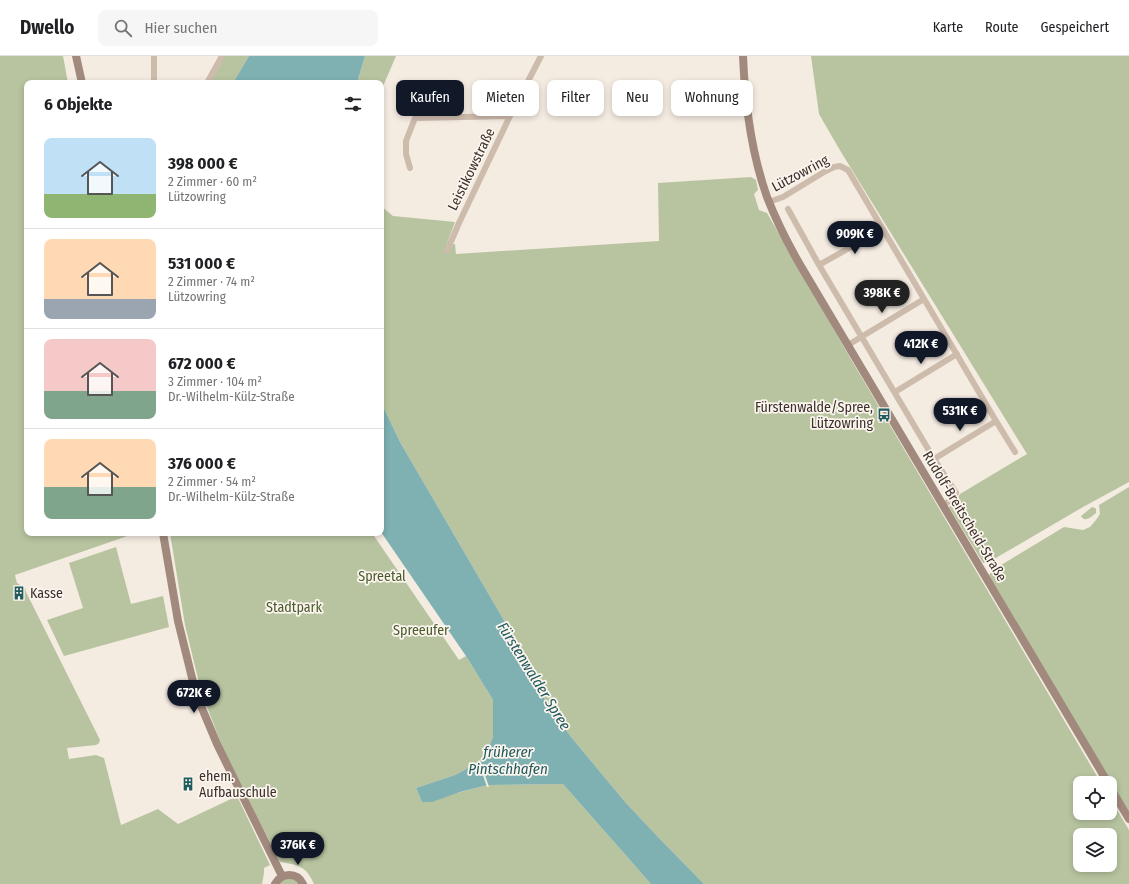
<!DOCTYPE html>
<html lang="de">
<head>
<meta charset="utf-8">
<style>
  :root { --surface:#fff; --page:#f6f6f6; --text:#202124; --muted:#757577; --line:#e0e0e0; --accent:#111827 }
  body { margin:0; font-family:"Fira Sans Condensed",sans-serif; background:var(--page); color:var(--text); height:100vh; display:flex; flex-direction:column; font-size:15px; white-space:nowrap }
  * { box-sizing:border-box; margin:0 }
  p { font-size:13px; color:var(--muted) }
  .icon { flex:none; width:22px; height:22px; fill:none; stroke:currentColor; stroke-width:2; stroke-linecap:round; stroke-linejoin:round }
  .map { position:relative; flex:1; overflow:hidden }
  .panel { position:absolute; left:24px; top:24px; width:360px; height:456px; display:flex; flex-direction:column; background:var(--surface); border-radius:8px; box-shadow:0 2px 6px #0003 }
  .panel>* { flex:none }
  .hud { position:absolute; left:396px; top:24px; width:380px; height:36px; display:flex; gap:8px }
  .tools { position:absolute; left:1073px; top:720px; display:grid; gap:8px }
  .tools a { display:grid; place-items:center; width:44px; height:44px; border-radius:8px; background:var(--surface); box-shadow:0 2px 6px #0003; font-size:20px }
  .price { position:absolute; translate:-50% -34px; padding:0 9px; border-radius:14px; background:var(--accent); color:#fff; font-size:13px; line-height:26px; filter:drop-shadow(0 1px 2px #0008) }
  .price::after { content:''; position:absolute; left:50%; top:24px; width:12px; height:9px; margin-left:-6px; background:inherit; clip-path:polygon(0 0,100% 0,50% 100%) }
  .price.on { background:#222; color:#fff }
  ul { padding:0; list-style:none }
  li { display:flex; align-items:center; gap:12px; height:100px; padding:0 20px }
  li+li { border-top:1px solid var(--line) }
  li span { display:grid; place-items:center; flex:none; width:112px; height:80px; border-radius:8px; color:#555 }
  li>.icon { margin-inline-start:auto }
  span .icon { width:48px; height:48px; fill:#fffc; stroke-width:1 }
  li b { font-size:17px }
  h2 { display:flex; justify-content:space-between; align-items:center; height:48px; padding:0 20px; font-size:17px }
  .pill { padding:0 14px; border-radius:8px; background:var(--surface); box-shadow:0 2px 6px #0003; font-size:14px; line-height:36px }
  .pill.on { background:var(--accent); color:#fff }
  header { display:flex; align-items:center; gap:24px; box-sizing:border-box; height:56px; padding:0 20px; background:var(--surface); border-bottom:1px solid var(--line) }
  header strong { font-size:19px }
  nav { display:flex; gap:22px; margin-inline-start:auto; font-size:14px }
  .search { width:280px; height:36px; background:var(--page); display:flex; align-items:center; gap:10px; box-sizing:border-box; padding:0 14px; border-radius:8px; color:var(--muted); font-size:15px }
  .map>svg:first-child { display:block }
  .green { fill:#b8c4a0; fill-rule:evenodd }
  .water { fill:#7fb0b2 }
  .pier { fill:#f4ebe1 }
  .lines { fill:none; stroke-linecap:round; stroke-linejoin:round }
  .street { stroke:#cdbbac; stroke-width:6 }
  .secondary { stroke:#a18a7d; stroke-width:8 }
  .labels { text-anchor:middle; stroke-width:3.5; stroke-linejoin:round; paint-order:stroke }
  .street-label { font-size:14px; fill:#3b302b; stroke:#fbf5ee }
  .poi-label { font-size:14px; fill:#3b302b; stroke:#fbf5ee; text-anchor:start }
  .park-label { font-size:14px; fill:#4a5a2e; stroke:#fbf5ee }
  .water-label { font-size:15px; font-style:italic; fill:#1f5a5e; stroke:#fbf5ee }
</style>
</head>
<body>
<header>
<strong>Dwello</strong>
<div class="search"><svg class="icon" aria-label="search" viewBox="0 0 24 24"><circle cx="10" cy="10" r="6"/><path d="M15 15l6 6"/></svg>Hier suchen</div>
<nav><a>Karte</a><a>Route</a><a>Gespeichert</a></nav>
</header>
<div class="map">
<svg width="1129" height="828" viewBox="0 0 1129 828">
  <rect width="100%" height="100%" fill="#f4ebe1"/>
  <path class="green" d="M 0,0 L 63,0 L 68,27 L 27,27 L 27,477 L 136,477 L 15,519 L 17,527 L 25,532 L 26,536 L 100,684 L 99,687 L 96,689 L 67,692 L 69,703 L 96,699 L 104,702 L 121,769 L 158,753 L 178,768 L 231,743 L 238,742 L 270,809 L 264,812 L 264,817 L 262,828 L 0,828 Z
    M 225,0 L 249,0 L 233,27 L 210,27 Z
    M 365,0 L 396,0 L 381,35 L 381,27 L 357,27 Z
    M 811,0 L 1129,0 L 1129,426 L 1083,451 L 989,506 L 983,507 L 949,451 L 957,443 L 960,438 L 1027,398 L 841,96 L 819,58 Z
    M 751,121 L 756,124 L 758,134 L 754,138 L 759,154 L 767,157 L 852,305 L 1101,727 L 1080,727 L 1080,757 L 1110,757 L 1110,742 L 1129,774 L 1129,828 L 704,828 L 659,782 L 626,747 L 571,681 L 546,646 L 523,597 L 400,386 L 381,346 L 381,150 L 393,160 L 455,166 L 446,190 L 455,188 L 456,198 L 659,185 L 658,127 ZM 1080,779 L 1110,779 L 1110,809 L 1080,809 Z
    M 1129,431 L 1129,756 L 989,519 L 993,514 L 1064,471 L 1083,474 L 1090,471 L 1096,464 L 1100,458 L 1099,449 Z
    M 1092,451 L 1095,452 L 1096,453 L 1096,457 C 1091,461 1085,467 1081,460 Z
    M 170,477 L 372,477 L 459,604 L 466,600 L 493,644 L 493,681 L 483,704 L 455,719 L 416,732 L 422,746 L 488,729 L 563,728 L 651,828 L 314,828 C 306,809 297,809 280,806 L 222,690 L 201,635 L 185,569 Z
    M 116,491 L 131,548 L 163,540 L 169,571 L 64,600 L 47,564 L 83,552 L 69,507 Z
    M 283,823 L 294,823 L 300,828 L 279,828 Z"/>
  <path class="water" d="M 249,0 L 365,0 L 357,27 L 233,27 Z
    M 381,346 L 400,386 L 523,597 L 546,646 L 571,681 L 626,747 L 659,782 L 704,828 L 651,828 L 563,728 L 488,729 L 460,736 L 432,746 L 422,746 L 416,732 L 455,719 L 483,704 L 493,681 L 493,644 L 466,600 L 381,476 Z"/>
  <path class="pier" d="M 480,704 L 489,731 L 487,731 L 478,705 Z"/>
  <g class="lines">
    <path class="street" d="M 154,0 L 154,27
      M 207,27 L 222,0
      M 410,112 L 406,98 L 406,85 L 415,62 L 510,60
      M 769,146 L 783,141 L 824,116 L 834,111 L 840,110 L 848,114 L 996,365 L 1015,396
      M 788,153 L 819,209 L 934,403 L 956,437 L 951,444 L 943,449
      M 447,195 L 459,167 L 510,60 L 541,0
      M 819,209 L 883,173
      M 848,289 L 924,243
      M 895,336 L 957,298
      M 934,403 L 996,365"/>
    <path class="secondary" d="M 76,0 L 82,27
      M 743,0 C 745,48 751,96 767,141 C 776,164 787,186 799,207 L 1108,727
      M 163,477 L 178,565 L 196,638 L 217,688 L 282,820
      M 1110,731 L 1129,763
      M 275,828 C 282,816 297,816 303,828"/>
  </g>
  <defs>
    <g id="bus-bare" transform="scale(1.08)"><path d="M-5-6H5V4H4V6H2V4H-2V6H-4V4H-5ZM-3.5-4V0h7V-4ZM-3.5 1.2v1.5H-2V1.2ZM2 1.2v1.5H3.5V1.2Z" fill="#1f5a5e" stroke="#fbf5ee" stroke-width="2.5" paint-order="stroke"/></g>
    <g id="building-bare" transform="scale(1.08)"><path d="M-4-6H4V6H1V3H-1V6H-4ZM-2.5-4.3h1.7v1.8h-1.7ZM.8-4.3h1.7v1.8H.8ZM-2.5-1h1.7V.8h-1.7ZM.8-1h1.7V.8H.8Z" fill="#1f5a5e" stroke="#fbf5ee" stroke-width="2.5" paint-order="stroke"/></g>
  </defs>
  <g fill-rule="evenodd">
    <use href="#bus-bare" x="884" y="359"/>
    <use href="#building-bare" x="19" y="537"/>
    <use href="#building-bare" x="188" y="728"/>
  </g>
  <g class="labels">
    <g class="street-label">
      <text transform="translate(471 113) rotate(-64)" y="5">Leistikowstraße</text>
      <text transform="translate(800 117) rotate(-28)" y="5">Lützowring</text>
      <text transform="translate(965 460) rotate(59)" y="5">Rudolf-Breitscheid-Straße</text>
    </g>
    <g class="poi-label">
      <text x="873" y="356" text-anchor="end">Fürstenwalde/Spree,<tspan x="873" dy="16">Lützowring</tspan></text>
      <text x="30" y="542">Kasse</text>
      <text x="199" y="725">ehem.<tspan x="199" dy="16">Aufbauschule</tspan></text>
    </g>
    <g class="park-label">
      <text x="382" y="525">Spreetal</text>
      <text x="294" y="556">Stadtpark</text>
      <text x="421" y="579">Spreeufer</text>
    </g>
    <g class="water-label">
      <text transform="translate(534 620) rotate(58)" y="5">Fürstenwalder Spree</text>
      <text x="508" y="701">früherer<tspan x="508" dy="17">Pintschhafen</tspan></text>
    </g>
  </g>
</svg>
<div class="tools">
<a><svg class="icon" aria-label="locate" viewBox="0 0 24 24"><circle cx="12" cy="12" r="6"/><path d="M12 2v4M12 18v4M2 12h4M18 12h4"/></svg></a>
<a><svg class="icon" aria-label="layers" viewBox="0 0 24 24"><path d="M12 4l9 5-9 5-9-5zM3 14l9 5 9-5"/></svg></a>
</div>
<b class="price" style="left:855px;top:199px">909K €</b>
<b class="price on" style="left:882px;top:258px">398K €</b>
<b class="price" style="left:921px;top:309px">412K €</b>
<b class="price" style="left:960px;top:376px">531K €</b>
<b class="price" style="left:194px;top:658px">672K €</b>
<b class="price" style="left:298px;top:810px">376K €</b>
<div class="hud">
<a class="pill on">Kaufen</a>
<a class="pill">Mieten</a>
<a class="pill">Filter</a>
<a class="pill">Neu</a>
<a class="pill">Wohnung</a>
</div>
<section class="panel">
<h2>6 Objekte<svg class="icon" aria-label="filters" viewBox="0 0 24 24"><path d="M4 7h16M4 17h16"/><circle cx="9" cy="7" r="2"/><circle cx="15" cy="17" r="2"/></svg></h2>
<ul>
<li><span style="background:linear-gradient(#bfe0f5 70%,#8fb573 0)"><svg class="icon" aria-label="home" viewBox="0 0 24 24"><path d="M3 11l9-7 9 7M6 9v11h12V9"/></svg></span><div><b>398 000 €</b><p>2 Zimmer · 60 m²</p><p>Lützowring</p></div></li>
<li><span style="background:linear-gradient(#ffd9b3 75%,#9aa5b1 0)"><svg class="icon" aria-label="home" viewBox="0 0 24 24"><path d="M3 11l9-7 9 7M6 9v11h12V9"/></svg></span><div><b>531 000 €</b><p>2 Zimmer · 74 m²</p><p>Lützowring</p></div></li>
<li><span style="background:linear-gradient(#f6c9c9 65%,#7fa58c 0)"><svg class="icon" aria-label="home" viewBox="0 0 24 24"><path d="M3 11l9-7 9 7M6 9v11h12V9"/></svg></span><div><b>672 000 €</b><p>3 Zimmer · 104 m²</p><p>Dr.-Wilhelm-Külz-Straße</p></div></li>
<li><span style="background:linear-gradient(#ffd9b3 60%,#7fa58c 0)"><svg class="icon" aria-label="home" viewBox="0 0 24 24"><path d="M3 11l9-7 9 7M6 9v11h12V9"/></svg></span><div><b>376 000 €</b><p>2 Zimmer · 54 m²</p><p>Dr.-Wilhelm-Külz-Straße</p></div></li>
</ul>
</section>
</div>
</body>
</html>
